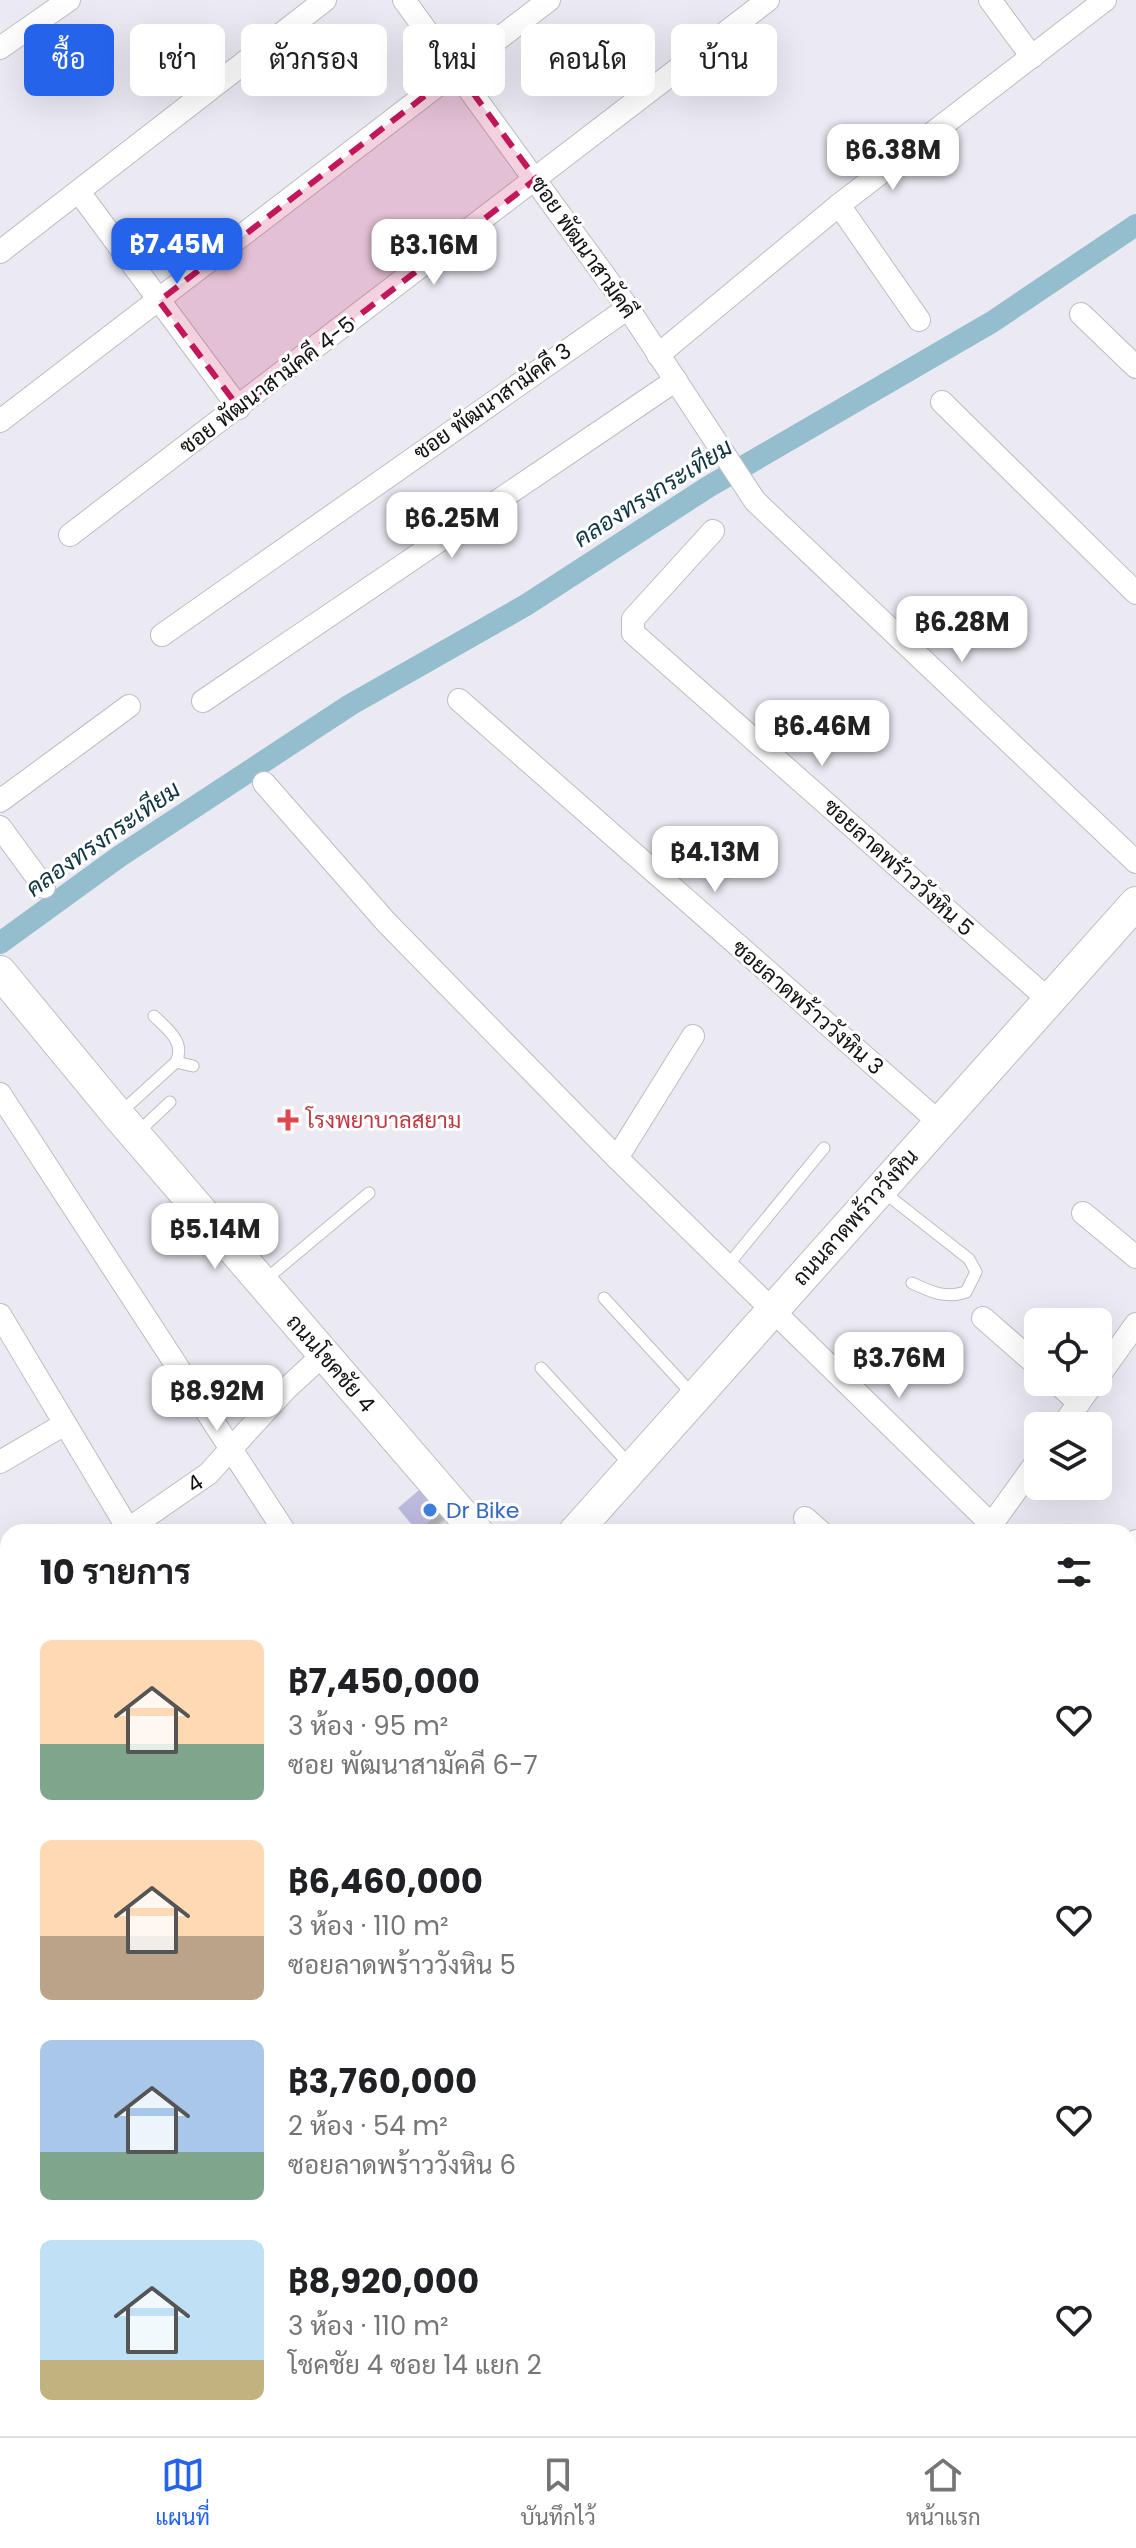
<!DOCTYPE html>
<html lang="th">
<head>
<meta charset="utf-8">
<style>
  :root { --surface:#fff; --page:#f2f2f2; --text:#202124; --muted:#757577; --line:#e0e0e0; --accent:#2563eb }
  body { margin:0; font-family:Poppins,Sarabun,sans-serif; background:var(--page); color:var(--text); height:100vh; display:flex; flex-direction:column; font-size:30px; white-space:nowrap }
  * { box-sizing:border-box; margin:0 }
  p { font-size:26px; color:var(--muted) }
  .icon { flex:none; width:44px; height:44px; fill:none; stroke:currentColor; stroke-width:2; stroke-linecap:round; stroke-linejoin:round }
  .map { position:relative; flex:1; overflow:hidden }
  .side { position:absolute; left:0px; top:1524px; width:1136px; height:912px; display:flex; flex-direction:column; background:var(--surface); border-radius:24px 24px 0 0; box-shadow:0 8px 32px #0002 }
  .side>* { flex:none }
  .hud { position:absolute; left:24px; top:24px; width:1088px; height:72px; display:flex; gap:16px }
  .controls { position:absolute; left:1024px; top:1308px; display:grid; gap:16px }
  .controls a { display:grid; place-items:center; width:88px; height:88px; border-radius:12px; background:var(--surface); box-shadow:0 8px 32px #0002; font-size:40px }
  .price { position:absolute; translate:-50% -68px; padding:0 18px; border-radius:16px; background:#fff; color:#222; font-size:26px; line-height:52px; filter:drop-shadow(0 2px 4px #0008) }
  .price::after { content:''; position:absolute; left:50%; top:48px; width:24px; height:18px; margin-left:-12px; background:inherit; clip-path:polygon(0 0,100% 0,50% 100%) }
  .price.selected { background:var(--accent); color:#fff }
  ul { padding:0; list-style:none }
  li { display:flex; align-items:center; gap:24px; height:200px; padding:0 40px }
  li span { display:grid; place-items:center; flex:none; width:224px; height:160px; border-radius:12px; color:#555 }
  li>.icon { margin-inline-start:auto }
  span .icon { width:96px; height:96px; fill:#fffc; stroke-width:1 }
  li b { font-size:34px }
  h2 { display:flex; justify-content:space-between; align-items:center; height:96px; padding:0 40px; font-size:34px }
  .pill { padding:0 28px; border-radius:12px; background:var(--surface); box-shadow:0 8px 32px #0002; font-size:28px; line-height:72px }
  .pill.selected { background:var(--accent); color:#fff }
  .tab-bar { display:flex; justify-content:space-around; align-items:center; height:112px; border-top:2px solid var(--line); background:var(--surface); font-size:22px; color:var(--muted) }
  .tab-bar a { display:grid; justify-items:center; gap:4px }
  .tab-bar .selected { color:var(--accent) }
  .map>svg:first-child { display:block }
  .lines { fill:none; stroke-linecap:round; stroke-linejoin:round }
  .canal { stroke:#94bdcd; stroke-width:22 }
  .building { fill:#bbb9dc; filter:url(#shadow) }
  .service-casing { stroke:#bcbcc4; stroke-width:13 }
  .minor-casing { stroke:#bcbcc4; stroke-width:24 }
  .tertiary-casing { stroke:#bcbcc4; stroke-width:30 }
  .secondary-casing { stroke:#bcbcc4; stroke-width:34 }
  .service { stroke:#fff; stroke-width:11 }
  .minor { stroke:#fff; stroke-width:22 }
  .tertiary { stroke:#fff; stroke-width:28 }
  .secondary { stroke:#fff; stroke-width:32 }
  .marked { fill:#c2185b; fill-opacity:0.2; stroke:#c2185b; stroke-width:6; stroke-dasharray:16 10; stroke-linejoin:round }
  .health-dot { fill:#e0444e; stroke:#fff; stroke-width:3 }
  .shop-dot { fill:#3f7fe0; stroke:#fff; stroke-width:3 }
  .labels { text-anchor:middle; stroke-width:6; stroke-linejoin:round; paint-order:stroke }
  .street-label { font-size:22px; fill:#141417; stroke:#fff }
  .health-label { font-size:22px; fill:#be3a42; stroke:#fff; text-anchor:start }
  .shop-label { font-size:22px; fill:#366cbe; stroke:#fff; text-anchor:start }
  .water-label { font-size:24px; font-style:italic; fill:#103643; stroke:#fff }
</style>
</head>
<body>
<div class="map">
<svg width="1136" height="2436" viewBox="0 0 1136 2436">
  <defs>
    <filter id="shadow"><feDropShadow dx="9" dy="5" stdDeviation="2" flood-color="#0004"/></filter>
  </defs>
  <rect width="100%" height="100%" fill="#ebeaf3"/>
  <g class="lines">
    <path class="canal" d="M 0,943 L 120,856 L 350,705 L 526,605 L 708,487 L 992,322 L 1136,225"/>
  </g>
  <path class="building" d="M 425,1485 L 444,1508 L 417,1531 L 398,1508 Z
    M 1128,1775 L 1136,1780 L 1136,1844 L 1128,1856 Z"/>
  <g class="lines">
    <g class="service-casing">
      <path id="service" d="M 176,1062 L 193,1066
        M 121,1112 L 176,1062 C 186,1042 167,1029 154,1016
        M 136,1134 L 170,1102
        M 881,1190 L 969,1259 L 976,1272 L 966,1292 C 946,1299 931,1292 912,1283
        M 728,1265 L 824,1148
        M 265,1280 L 369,1193
        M 604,1298 L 693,1395
        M 541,1368 L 630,1465"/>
    </g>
    <g class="minor-casing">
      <g id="minor">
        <path d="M 404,0 L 628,308 L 755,501 L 1136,862"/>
        <path d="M 990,0 L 1032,57"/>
        <path d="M 0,48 L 69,0"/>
        <path d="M 79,192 L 239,408"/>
        <path d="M 839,205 L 919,320"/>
        <path d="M 0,252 L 325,0"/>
        <path d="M 1081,314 L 1136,367"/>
        <path d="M 658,355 L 839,205 L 1105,0"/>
        <path d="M 942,402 L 1136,593"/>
        <path d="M 0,421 L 549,0"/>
        <path d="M 713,531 L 633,619 L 633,633 L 1049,1000"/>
        <path d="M 70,535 L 768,0"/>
        <path d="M 162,635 L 628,308"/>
        <path d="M 459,700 L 940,1123"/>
        <path d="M 203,701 L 676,380"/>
        <path d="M 264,783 L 386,922 L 617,1158 L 991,1524"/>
        <path d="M 0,801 L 129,706"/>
        <path d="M 0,827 L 44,887"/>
        <path d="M 0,1094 L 285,1532"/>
        <path d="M 617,1158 L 693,1036"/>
        <path d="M 1083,1213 L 1136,1257"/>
        <path d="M 0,1315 L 130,1532"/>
        <path d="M 983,1318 L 1038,1366"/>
        <path d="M 1098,1377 L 1136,1324"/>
        <path d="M 1056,1382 L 1079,1403"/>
        <path d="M 1062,1426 L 1094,1382"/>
        <path d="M 0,1462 L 63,1425"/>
        <path d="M 805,1518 L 821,1532"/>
        <path id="s1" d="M 124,1532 L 208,1474 L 285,1390 L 324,1354"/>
        <path d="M 986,1532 L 1038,1460"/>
        <path d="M 1128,1552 L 1136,1541"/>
        <path d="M 0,1608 L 8,1603"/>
        <path d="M 1128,1709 L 1136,1699"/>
        <path d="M 0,1741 L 8,1736"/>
        <path d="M 1128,1866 L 1136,1855"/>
        <path d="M 0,1993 L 8,2009"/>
        <path d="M 0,2052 L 8,2048"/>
        <path d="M 1128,2184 L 1136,2173"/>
        <path d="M 0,2397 L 8,2404"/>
        <path d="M 36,2428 L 45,2436"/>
        <path d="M 467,2428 L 476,2436"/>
        <path d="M 583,2428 L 592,2436"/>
        <path d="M 694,2428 L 703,2436"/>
        <path d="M 131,2436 L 140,2428"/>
        <path d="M 360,2436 L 367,2428"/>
        <path d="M 859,2436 L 865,2428"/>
        <path d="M 959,2436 L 964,2428"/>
        <path d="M 1131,2436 L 1136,2429"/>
      </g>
    </g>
    <g class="tertiary-casing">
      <path id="tertiary" d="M 1128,2116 L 1136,2123"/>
    </g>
    <g class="secondary-casing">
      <path id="secondary" d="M 0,972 L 118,1115 L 477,1532
        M 575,1532 L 1136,903"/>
    </g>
    <use href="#service" class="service"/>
    <use href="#minor" class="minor"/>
    <use href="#tertiary" class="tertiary"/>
    <use href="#secondary" class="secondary"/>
  </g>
  <path class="marked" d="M 457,71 L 536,179 L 239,408 L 159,301 Z"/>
  <path class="health-dot" d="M284 1108h8v8h8v8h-8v8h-8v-8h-8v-8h8z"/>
  <circle class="shop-dot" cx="430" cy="1510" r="8"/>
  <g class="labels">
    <g class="street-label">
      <text transform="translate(584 247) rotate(55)" y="8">ซอย พัฒนาสามัคคี</text>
      <text transform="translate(267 385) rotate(-37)" y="8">ซอย พัฒนาสามัคคี 4-5</text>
      <text transform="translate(492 401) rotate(-35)" y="8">ซอย พัฒนาสามัคคี 3</text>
      <text transform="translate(899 867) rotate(42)" y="8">ซอยลาดพร้าววังหิน 5</text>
      <text transform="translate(808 1007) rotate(41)" y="8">ซอยลาดพร้าววังหิน 3</text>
      <text transform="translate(855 1217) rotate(-48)" y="8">ถนนลาดพร้าววังหิน</text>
      <text transform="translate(331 1363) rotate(49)" y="8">ถนนโชคชัย 4</text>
      <text dy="8" stroke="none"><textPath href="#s1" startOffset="86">4</textPath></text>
    </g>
    <g class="health-label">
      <text x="306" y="1128">โรงพยาบาลสยาม</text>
    </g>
    <g class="shop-label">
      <text x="446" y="1518">Dr Bike</text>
    </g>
    <g class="water-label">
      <text transform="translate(653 493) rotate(-32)" y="8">คลองทรงกระเทียม</text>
      <text transform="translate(103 839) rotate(-35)" y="8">คลองทรงกระเทียม</text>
    </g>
  </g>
</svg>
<div class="controls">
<a><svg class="icon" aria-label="locate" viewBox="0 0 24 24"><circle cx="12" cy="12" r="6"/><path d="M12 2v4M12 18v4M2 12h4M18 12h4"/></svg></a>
<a><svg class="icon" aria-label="layers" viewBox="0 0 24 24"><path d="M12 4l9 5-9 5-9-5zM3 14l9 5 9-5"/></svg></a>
</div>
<b class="price" style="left:893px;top:192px">฿6.38M</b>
<b class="price selected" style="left:177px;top:286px">฿7.45M</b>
<b class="price" style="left:434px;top:287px">฿3.16M</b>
<b class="price" style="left:452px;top:560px">฿6.25M</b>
<b class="price" style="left:962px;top:664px">฿6.28M</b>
<b class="price" style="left:822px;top:768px">฿6.46M</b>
<b class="price" style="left:715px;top:894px">฿4.13M</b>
<b class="price" style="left:215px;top:1271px">฿5.14M</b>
<b class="price" style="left:899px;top:1400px">฿3.76M</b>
<b class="price" style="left:217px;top:1433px">฿8.92M</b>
<div class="hud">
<a class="pill selected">ซื้อ</a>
<a class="pill">เช่า</a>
<a class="pill">ตัวกรอง</a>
<a class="pill">ใหม่</a>
<a class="pill">คอนโด</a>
<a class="pill">บ้าน</a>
</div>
<section class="side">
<h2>10 รายการ<svg class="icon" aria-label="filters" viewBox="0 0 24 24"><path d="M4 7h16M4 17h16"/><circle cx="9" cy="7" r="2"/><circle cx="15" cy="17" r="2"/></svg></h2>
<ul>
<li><span style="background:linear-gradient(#ffd9b3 65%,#7fa58c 0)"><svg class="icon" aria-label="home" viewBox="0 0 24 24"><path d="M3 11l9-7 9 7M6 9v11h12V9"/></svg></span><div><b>฿7,450,000</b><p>3 ห้อง · 95 m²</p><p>ซอย พัฒนาสามัคคี 6-7</p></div><svg class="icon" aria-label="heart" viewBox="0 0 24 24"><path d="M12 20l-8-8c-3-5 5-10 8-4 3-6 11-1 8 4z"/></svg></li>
<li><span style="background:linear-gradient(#ffd9b3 60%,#b9a48a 0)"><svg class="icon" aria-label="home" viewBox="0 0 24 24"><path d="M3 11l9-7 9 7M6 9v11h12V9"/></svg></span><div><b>฿6,460,000</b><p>3 ห้อง · 110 m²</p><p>ซอยลาดพร้าววังหิน 5</p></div><svg class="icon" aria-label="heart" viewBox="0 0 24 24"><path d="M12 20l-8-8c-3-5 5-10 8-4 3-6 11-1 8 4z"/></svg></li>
<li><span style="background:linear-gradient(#a9c7e8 70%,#7fa58c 0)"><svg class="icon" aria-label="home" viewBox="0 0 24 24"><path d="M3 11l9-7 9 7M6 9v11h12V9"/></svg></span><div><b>฿3,760,000</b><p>2 ห้อง · 54 m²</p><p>ซอยลาดพร้าววังหิน 6</p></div><svg class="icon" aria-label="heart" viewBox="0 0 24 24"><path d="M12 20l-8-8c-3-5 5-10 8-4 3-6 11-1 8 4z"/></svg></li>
<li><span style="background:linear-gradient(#bfe0f5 75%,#c2b280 0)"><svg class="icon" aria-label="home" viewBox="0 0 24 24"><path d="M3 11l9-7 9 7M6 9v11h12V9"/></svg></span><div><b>฿8,920,000</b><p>3 ห้อง · 110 m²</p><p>โชคชัย 4 ซอย 14 แยก 2</p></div><svg class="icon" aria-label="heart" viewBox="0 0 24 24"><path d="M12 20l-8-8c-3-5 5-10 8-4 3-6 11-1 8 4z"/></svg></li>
</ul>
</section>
</div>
<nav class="tab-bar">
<a class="selected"><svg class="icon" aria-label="map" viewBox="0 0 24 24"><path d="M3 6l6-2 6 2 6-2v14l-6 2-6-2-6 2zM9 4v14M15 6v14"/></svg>แผนที่</a>
<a><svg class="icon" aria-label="saved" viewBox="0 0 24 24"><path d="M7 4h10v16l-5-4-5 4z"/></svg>บันทึกไว้</a>
<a><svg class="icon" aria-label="home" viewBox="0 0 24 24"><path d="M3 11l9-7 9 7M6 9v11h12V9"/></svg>หน้าแรก</a>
</nav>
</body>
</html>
